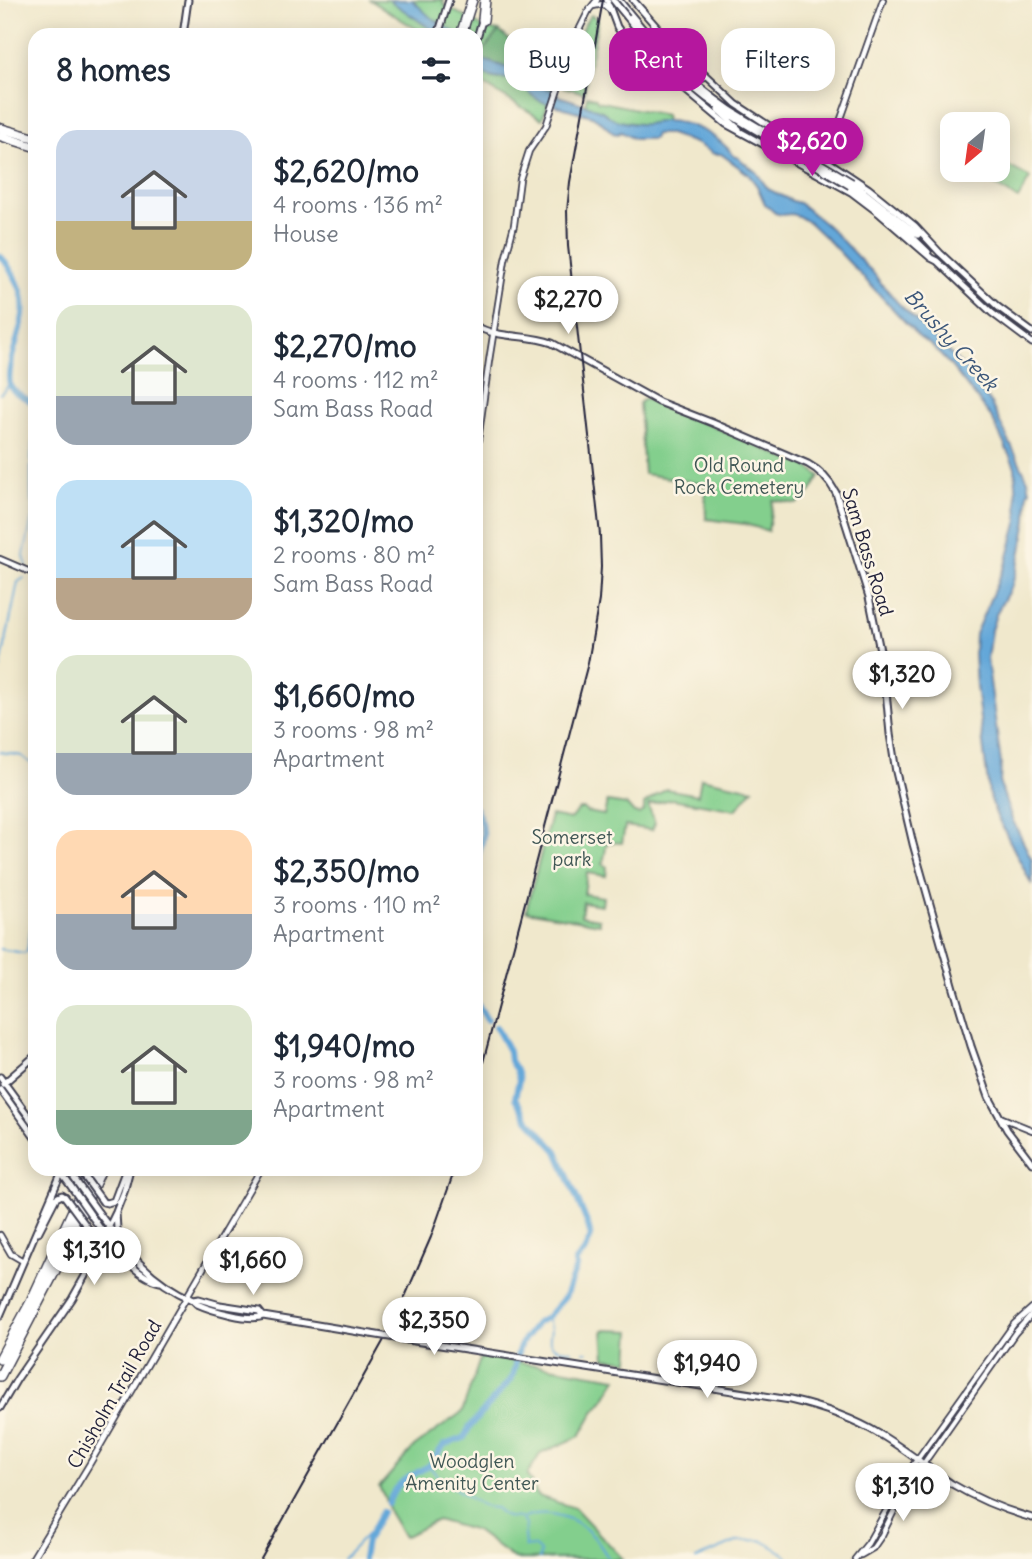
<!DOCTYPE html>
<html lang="en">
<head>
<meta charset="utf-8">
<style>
  :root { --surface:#fff; --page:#f6f6f7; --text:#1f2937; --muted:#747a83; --accent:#b5179e }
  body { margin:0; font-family:Delius,sans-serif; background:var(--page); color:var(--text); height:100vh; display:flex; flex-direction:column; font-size:26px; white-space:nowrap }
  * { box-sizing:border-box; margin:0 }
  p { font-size:23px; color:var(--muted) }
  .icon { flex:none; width:38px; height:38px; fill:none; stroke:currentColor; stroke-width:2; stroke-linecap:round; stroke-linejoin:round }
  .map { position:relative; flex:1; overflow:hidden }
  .sheet { position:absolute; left:28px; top:28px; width:455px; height:1148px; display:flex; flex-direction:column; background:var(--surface); border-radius:21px; box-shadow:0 4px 18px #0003 }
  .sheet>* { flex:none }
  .guide { position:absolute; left:504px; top:28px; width:422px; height:63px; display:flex; gap:14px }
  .needle { width:46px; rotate:209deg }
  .buttons { position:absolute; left:940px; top:112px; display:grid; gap:14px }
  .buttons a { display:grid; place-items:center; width:70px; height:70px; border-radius:14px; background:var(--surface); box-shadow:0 4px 18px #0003; font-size:35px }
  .price { position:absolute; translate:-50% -60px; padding:0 16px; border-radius:24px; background:#fff; color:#222; font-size:23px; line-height:46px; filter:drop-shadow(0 2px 4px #0008) }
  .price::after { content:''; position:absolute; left:50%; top:42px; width:21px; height:16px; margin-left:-10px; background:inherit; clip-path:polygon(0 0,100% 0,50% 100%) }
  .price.selected { background:var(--accent); color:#fff }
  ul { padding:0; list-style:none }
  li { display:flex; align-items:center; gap:21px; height:175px; padding:0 28px }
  li span { display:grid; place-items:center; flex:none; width:196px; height:140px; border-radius:21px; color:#555 }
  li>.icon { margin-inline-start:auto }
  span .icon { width:84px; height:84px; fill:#fffc; stroke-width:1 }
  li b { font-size:30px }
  h2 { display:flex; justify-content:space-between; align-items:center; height:84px; padding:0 28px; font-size:30px }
  .chip { padding:0 24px; border-radius:21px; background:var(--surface); box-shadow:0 4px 18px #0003; font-size:24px; line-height:63px }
  .chip.selected { background:var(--accent); color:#fff }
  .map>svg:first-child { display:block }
  .green { fill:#83cf8d; stroke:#527864; stroke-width:2 }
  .forest { fill:#6ab278; stroke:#466a5a; stroke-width:2 }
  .water { fill:#64a7d9; stroke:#43648a; stroke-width:2 }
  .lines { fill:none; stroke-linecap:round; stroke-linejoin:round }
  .stream { stroke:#64a7d9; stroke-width:2 }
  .river { stroke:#64a7d9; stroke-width:6 }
  .tertiary-casing { stroke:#414051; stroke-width:8 }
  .secondary-casing { stroke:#414051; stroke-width:9 }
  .trunk-casing { stroke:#414051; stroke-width:11 }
  .motorway-casing { stroke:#414051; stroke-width:12 }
  .tertiary { stroke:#fff; stroke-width:4.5 }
  .secondary { stroke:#fff; stroke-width:5 }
  .trunk { stroke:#fff; stroke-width:8 }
  .motorway { stroke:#fff; stroke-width:9 }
  .rail { stroke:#22223b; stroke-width:2 }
  .secondary-bridge-casing { stroke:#414051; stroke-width:9; stroke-linecap:butt }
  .secondary-bridge { stroke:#fff; stroke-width:5 }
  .labels { text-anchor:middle; stroke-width:5; stroke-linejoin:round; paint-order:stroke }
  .park-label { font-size:19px; fill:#3f5654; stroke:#fcf5e5 }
  .street-label { font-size:19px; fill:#22223b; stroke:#fcf5e5 }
  .water-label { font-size:21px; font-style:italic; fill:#3c577a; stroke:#fcf5e5 }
</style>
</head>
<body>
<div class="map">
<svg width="1032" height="1559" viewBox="0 0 1032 1559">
  <rect width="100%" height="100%" fill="#fcf5e5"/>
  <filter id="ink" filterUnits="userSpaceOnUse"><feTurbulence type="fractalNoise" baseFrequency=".0143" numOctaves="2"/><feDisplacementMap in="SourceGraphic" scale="14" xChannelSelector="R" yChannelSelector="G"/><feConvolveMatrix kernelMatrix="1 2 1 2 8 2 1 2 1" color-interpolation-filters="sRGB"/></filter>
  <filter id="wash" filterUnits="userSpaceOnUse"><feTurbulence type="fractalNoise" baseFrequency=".00686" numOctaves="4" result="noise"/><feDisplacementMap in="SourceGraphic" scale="28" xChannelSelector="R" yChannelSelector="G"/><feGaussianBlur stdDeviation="1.57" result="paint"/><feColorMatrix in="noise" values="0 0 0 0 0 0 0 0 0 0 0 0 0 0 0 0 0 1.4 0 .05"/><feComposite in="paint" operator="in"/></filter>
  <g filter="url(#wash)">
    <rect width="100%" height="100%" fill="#f0e8cc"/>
    <path class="green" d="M 370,0 L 444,0 L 443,4 L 486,29 L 499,31 L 483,51 L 479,59 L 476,57 L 476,35 L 420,35 L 421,32 Z
      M 591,15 L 596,18 L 598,21 L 584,93 L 563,87 C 569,62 575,35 591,15 Z
      M 476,69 C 489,80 499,79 515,78 L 526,88 L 529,93 L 548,104 L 542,119 L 482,84 L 479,91 L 476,90 Z
      M 587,96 L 596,98 L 597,101 L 666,115 L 665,121 L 647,125 L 618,121 L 609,118 L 602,111 L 585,106 Z
      M 998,160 L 1030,178 L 1018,199 L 980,177 L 984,170 L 998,170 Z
      M 645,398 L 660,406 L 710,425 L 787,459 L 806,465 L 820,476 L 811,491 L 797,504 L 773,500 L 768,531 L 745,524 L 706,519 L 705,484 L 644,474 L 639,403 Z
      M 701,778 L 753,789 L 736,810 L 672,799 L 648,805 L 655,823 L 652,830 L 625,826 L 622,843 L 607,842 L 603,864 L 607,867 L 606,876 L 587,873 L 584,894 L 603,897 L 602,905 L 583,902 L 581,916 L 599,919 L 599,924 L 526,911 L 551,815 L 570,819 L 579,809 L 584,809 L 587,812 L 604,815 L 607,802 L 627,805 L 634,813 L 639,814 L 644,810 L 644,804 L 666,789 L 698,795 Z
      M 603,1330 L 631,1331 L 629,1361 L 605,1358 Z
      M 481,1356 L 617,1378 L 604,1400 L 593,1413 L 580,1436 L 540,1454 L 527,1475 L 538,1496 L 575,1508 L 623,1559 L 514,1559 L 476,1531 L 437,1520 L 404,1537 L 389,1512 L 384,1496 L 379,1487 L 414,1447 L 462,1412 Z"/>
    <path class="forest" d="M 499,31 L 530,57 L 548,66 L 552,57 L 556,56 L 559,53 L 566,55 L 552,90 C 543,89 541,84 533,79 C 516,70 497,64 479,59 L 483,51 Z"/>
    <path class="water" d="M 389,0 L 412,0 L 429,16 L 459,35 L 443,35 L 435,32 Z
      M 476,55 L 479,59 L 502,66 L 537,81 L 542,88 L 555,91 L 559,96 C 573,101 588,105 601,111 C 608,114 612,120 620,121 C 628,123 639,125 647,124 C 653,124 658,121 664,121 C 691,121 719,135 735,157 L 737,157 L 756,172 L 768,189 L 792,201 L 799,203 L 808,210 L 831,229 L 866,266 C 875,272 877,280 883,286 C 889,292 892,294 896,301 L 964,367 L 991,404 L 1028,480 L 1030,492 L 1028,492 L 1027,521 L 1020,556 L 1012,585 L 997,612 L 991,630 L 987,659 L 1001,763 L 1000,784 L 1012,819 L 1032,860 L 1032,885 L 996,814 L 989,793 L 976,686 L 974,654 L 975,634 L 1007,560 L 1018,520 L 1015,467 L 992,418 L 951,366 L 931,345 L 920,338 L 830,242 L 811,224 L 798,216 L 791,214 L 782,215 L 775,213 L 765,204 L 757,186 L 748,174 L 721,154 L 714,154 L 697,144 L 670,134 L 655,134 L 653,139 L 634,139 L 621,132 L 617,134 L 613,133 L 600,121 L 592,116 L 540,101 L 529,93 L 526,88 L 515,78 C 499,79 489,80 476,69 Z"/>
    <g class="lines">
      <path class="stream" d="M 0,394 L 10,384
        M 27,566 L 24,556 L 33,513 L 31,498 L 31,464 L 32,449 L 35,432
        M 0,670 L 18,582 L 24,578
        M 0,752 L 22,756 L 29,762 L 35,763
        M 0,949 L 24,953 L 27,951 L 35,906
        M 547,1317 C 548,1321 550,1325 551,1329 C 551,1331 549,1340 550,1342 C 553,1350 565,1350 572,1351
        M 584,1352 L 587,1352
        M 430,1465 L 432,1470 L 442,1480 L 471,1499 L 485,1507 L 496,1508 L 506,1517 L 521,1518 L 526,1526 L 525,1531
        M 522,1518 C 546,1508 575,1516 593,1536 C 599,1543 604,1551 609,1559
        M 524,1534 L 525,1546 L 526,1547 C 533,1545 536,1547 540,1552 L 539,1559
        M 343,1559 L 370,1531
        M 696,1559 L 739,1541 L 761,1540 L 785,1554 L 789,1559"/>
      <path class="river" d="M 0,256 C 6,261 9,268 13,274 C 33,305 20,326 12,358 C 10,367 8,376 10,385 C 13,395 28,397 35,405
        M 476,809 C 487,833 484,838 476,862
        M 476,1001 L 487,1020
        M 388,1503 L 395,1489 L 404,1480 L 430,1465 L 444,1445 L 464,1438 L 469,1428 L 512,1378 L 519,1348 L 525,1338 L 537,1323 L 547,1317 L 565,1297 L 576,1267 L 576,1261 L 584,1252 L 591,1237 L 588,1225 L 557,1151 L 528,1119 L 515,1098 L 519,1080 L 516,1070 L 510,1061 L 509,1051 L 496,1027
        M 363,1559 L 366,1541 L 382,1512"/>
    </g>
  </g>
  <g filter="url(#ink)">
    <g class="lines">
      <g class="tertiary-casing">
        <path id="tertiary" d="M 593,6 L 603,4 L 610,10
          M 826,161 L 883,0
          M 476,455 L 489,361 L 505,260 L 514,225 L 520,179 L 529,151 L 546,126 L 575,38 L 589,10 L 597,0
          M 0,559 L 35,574
          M 1000,1117 L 1032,1130
          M 0,1235 L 11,1254 L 23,1261
          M 861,1555 L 873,1548 L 882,1535 L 903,1493 L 1015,1333 L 1032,1314
          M 32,1559 L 89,1465 L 261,1169
          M 855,1559 L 868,1543 L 906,1475 L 1014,1324 L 1032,1308"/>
      </g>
      <g class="secondary-casing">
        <path id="secondary" d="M 607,0 L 617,27 L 628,42 L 726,124 L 851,192 L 880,214 L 931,258 L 937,261 L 992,313 L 1032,343
          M 619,0 C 652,41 686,80 729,109 C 749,122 769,133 790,145
          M 633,0 L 669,41 L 736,104 L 774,129 L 826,160 L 868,188 L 915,226 L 940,253 L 998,307 L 1032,332
          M 627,17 C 653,50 682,82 717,106 C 739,122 764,135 788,149
          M 183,35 L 188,0
          M 438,35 L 449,0
          M 476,41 L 483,17
          M 674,59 L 685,68 L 704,78
          M 718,110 L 739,129
          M 852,182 L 918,235
          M 850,186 L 896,221 L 928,252
          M 476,326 C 498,339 528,334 552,343 L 659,402 L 713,423 L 808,464 C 821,471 829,480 836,493 L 869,597 L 884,670 L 890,734 L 896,772 L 913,844 L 954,989 L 971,1046 L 989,1097 L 1007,1130 L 1032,1163
          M 0,1077 L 35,1125
          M 3,1084 L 35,1056
          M 0,1089 L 35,1138
          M 58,1169 L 70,1185
          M 67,1169 L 73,1177
          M 103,1202 L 107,1203 L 114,1201 L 126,1169
          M 98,1212 C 126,1250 149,1281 193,1300 L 197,1304 C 210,1310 251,1322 263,1316 L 371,1334
          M 116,1213 L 117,1229 L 121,1238
          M 95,1221 C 110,1242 134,1277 160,1282
          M 90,1231 L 96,1241 L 95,1252
          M 38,1233 L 56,1198 L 62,1195 L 65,1197
          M 96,1257 C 105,1251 110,1249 119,1255
          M 193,1300 L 199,1299 L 220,1305 L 259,1311 L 263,1316
          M 0,1316 L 63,1169
          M 408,1340 L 790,1400 C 821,1407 853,1418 881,1435 C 906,1450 928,1468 952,1484 C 977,1499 1004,1510 1032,1518
          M 0,1408 L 17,1379 L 72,1299 L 85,1276 L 116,1212 L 124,1192 L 130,1169"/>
      </g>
      <g class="trunk-casing">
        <path id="trunk" d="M 0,128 L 35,138
          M 0,136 L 35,147"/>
      </g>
      <g class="motorway-casing">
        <path id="motorway" d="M 483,20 L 485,0
          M 461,35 L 472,0
          M 0,1359 L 31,1302 L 92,1169
          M 0,1376 L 60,1261 L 101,1169"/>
      </g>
      <use href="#tertiary" class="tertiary"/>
      <use href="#secondary" class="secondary"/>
      <use href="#trunk" class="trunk"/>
      <use href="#motorway" class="motorway"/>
      <path class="rail" d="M 476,1089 L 588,663 L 599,600 L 601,567 L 600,535 L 568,246 L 567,211 L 570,182 L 603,0
        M 261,1559 L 394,1322 L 431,1237 L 455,1169"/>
      <g class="secondary-bridge-casing">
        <path id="secondary-bridge" d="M 613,0 L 627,17
          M 790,145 L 852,182
          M 788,149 L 850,186
          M 79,1169 L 103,1202
          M 73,1177 L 98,1212
          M 70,1185 L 95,1221
          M 65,1197 L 90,1231
          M 371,1334 L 408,1340"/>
      </g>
      <use href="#secondary-bridge" class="secondary-bridge"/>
    </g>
  </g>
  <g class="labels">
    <g class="park-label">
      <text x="739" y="472">Old Round<tspan x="739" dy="22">Rock Cemetery</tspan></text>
      <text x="572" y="844">Somerset<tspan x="572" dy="22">park</tspan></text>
      <text x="472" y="1468">Woodglen<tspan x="472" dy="22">Amenity Center</tspan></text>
    </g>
    <g class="street-label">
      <text transform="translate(868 552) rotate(73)" y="7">Sam Bass Road</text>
      <text transform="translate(114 1394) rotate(-60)" y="7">Chisholm Trail Road</text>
    </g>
    <g class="water-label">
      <text transform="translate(951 340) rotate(48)" y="7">Brushy Creek</text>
    </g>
  </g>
</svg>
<div class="buttons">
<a><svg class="needle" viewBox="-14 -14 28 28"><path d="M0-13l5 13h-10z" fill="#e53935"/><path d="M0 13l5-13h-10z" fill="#747a83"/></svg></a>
</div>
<b class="price selected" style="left:812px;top:178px">$2,620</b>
<b class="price" style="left:568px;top:336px">$2,270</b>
<b class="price" style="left:902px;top:711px">$1,320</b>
<b class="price" style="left:94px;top:1287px">$1,310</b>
<b class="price" style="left:253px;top:1297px">$1,660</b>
<b class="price" style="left:434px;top:1357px">$2,350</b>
<b class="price" style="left:707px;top:1400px">$1,940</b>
<b class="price" style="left:903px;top:1523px">$1,310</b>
<div class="guide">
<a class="chip">Buy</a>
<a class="chip selected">Rent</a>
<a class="chip">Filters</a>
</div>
<section class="sheet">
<h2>8 homes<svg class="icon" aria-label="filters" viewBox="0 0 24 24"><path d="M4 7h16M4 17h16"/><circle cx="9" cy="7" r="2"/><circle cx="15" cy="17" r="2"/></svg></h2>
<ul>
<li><span style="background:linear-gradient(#c9d6e8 65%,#c2b280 0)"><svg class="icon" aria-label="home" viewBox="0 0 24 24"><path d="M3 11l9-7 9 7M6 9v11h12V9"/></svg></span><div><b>$2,620/mo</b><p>4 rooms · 136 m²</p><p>House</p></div></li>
<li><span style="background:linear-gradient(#dfe7d0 65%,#9aa5b1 0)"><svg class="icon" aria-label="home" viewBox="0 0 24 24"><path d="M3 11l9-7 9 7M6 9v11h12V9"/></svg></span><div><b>$2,270/mo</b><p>4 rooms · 112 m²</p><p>Sam Bass Road</p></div></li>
<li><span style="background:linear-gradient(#bfe0f5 70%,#b9a48a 0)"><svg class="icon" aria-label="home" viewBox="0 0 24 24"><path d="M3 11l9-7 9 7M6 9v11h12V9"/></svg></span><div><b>$1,320/mo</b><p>2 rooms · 80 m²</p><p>Sam Bass Road</p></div></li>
<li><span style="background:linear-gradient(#dfe7d0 70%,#9aa5b1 0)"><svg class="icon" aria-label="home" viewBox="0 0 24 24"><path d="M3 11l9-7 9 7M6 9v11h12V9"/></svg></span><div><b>$1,660/mo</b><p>3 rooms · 98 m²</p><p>Apartment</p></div></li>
<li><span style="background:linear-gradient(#ffd9b3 60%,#9aa5b1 0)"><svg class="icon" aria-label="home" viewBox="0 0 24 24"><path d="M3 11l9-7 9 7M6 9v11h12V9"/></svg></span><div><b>$2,350/mo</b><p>3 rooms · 110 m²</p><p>Apartment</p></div></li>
<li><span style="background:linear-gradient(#dfe7d0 75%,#7fa58c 0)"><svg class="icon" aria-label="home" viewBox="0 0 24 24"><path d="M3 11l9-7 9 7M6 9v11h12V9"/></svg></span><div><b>$1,940/mo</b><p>3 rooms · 98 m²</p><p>Apartment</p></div></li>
</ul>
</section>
</div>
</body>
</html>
